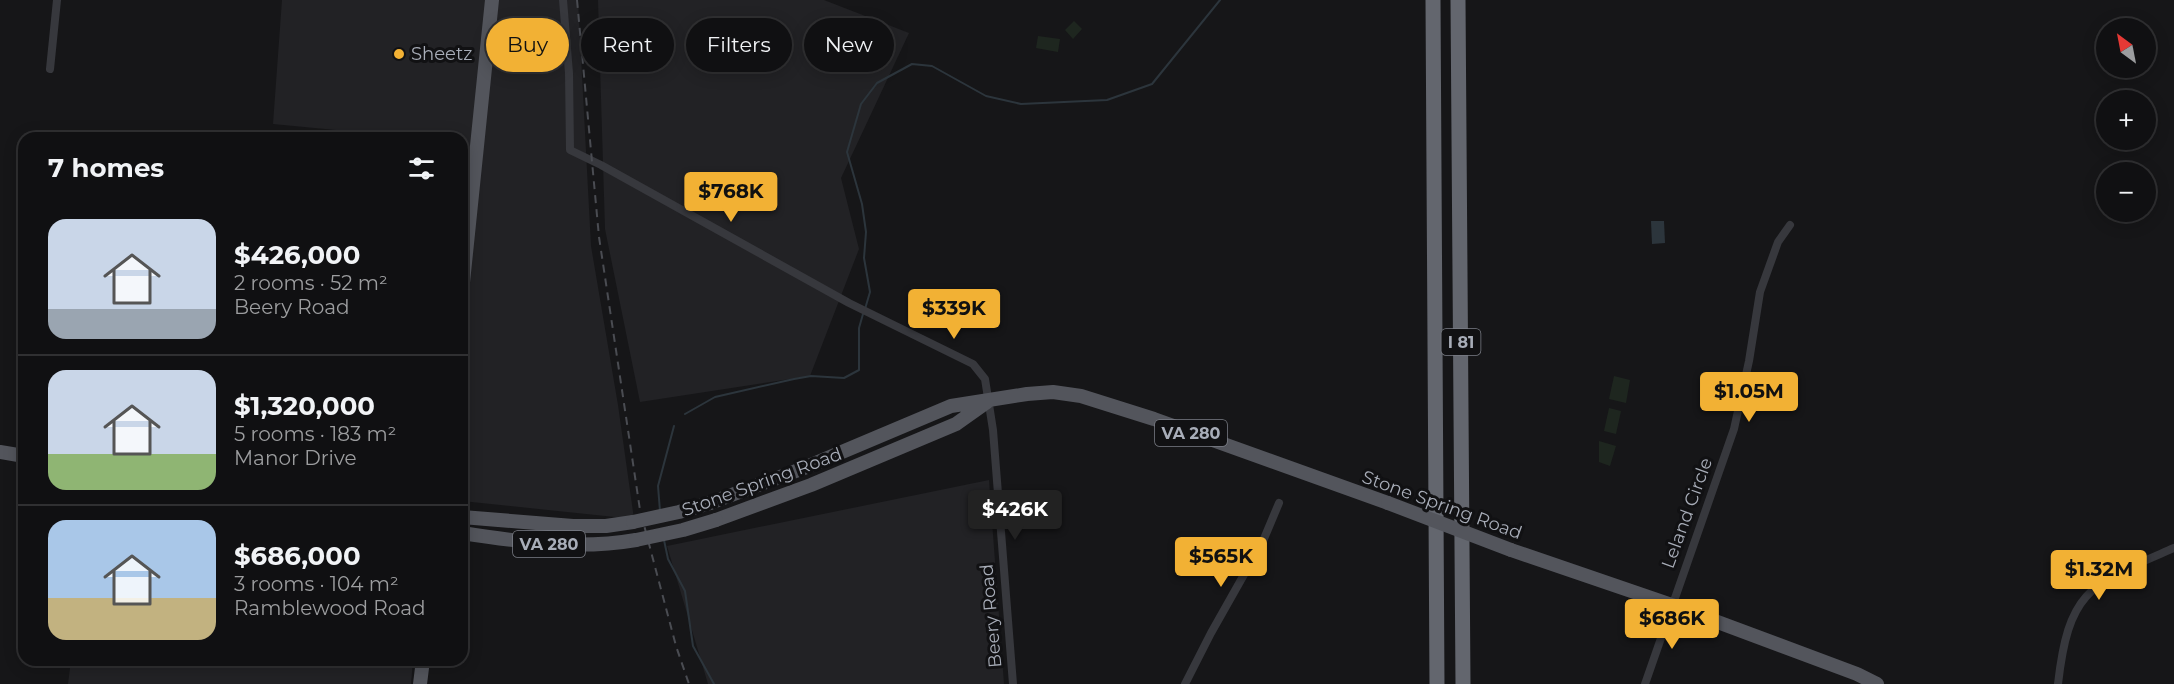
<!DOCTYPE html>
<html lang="en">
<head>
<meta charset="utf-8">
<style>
  :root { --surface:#101012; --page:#1e1e20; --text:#f1f3f6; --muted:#9c9d9f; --line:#303032; --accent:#f2b134 }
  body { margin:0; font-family:Montserrat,sans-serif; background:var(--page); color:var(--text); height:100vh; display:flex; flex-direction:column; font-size:22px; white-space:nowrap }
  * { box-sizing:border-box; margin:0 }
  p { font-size:20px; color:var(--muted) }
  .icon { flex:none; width:33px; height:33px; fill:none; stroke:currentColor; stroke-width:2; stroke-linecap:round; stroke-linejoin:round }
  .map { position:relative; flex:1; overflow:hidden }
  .details { position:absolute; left:18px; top:132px; width:450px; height:534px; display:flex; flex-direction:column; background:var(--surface); border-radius:18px; box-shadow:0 3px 15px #0003,0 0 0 2px var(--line) }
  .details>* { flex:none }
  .hud { position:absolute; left:486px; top:18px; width:570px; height:54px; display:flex; gap:12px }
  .needle { width:39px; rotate:328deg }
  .tools { position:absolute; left:2096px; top:18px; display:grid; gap:12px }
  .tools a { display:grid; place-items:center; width:60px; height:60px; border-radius:50%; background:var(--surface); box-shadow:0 3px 15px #0003,0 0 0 2px var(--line); font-size:30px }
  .price { position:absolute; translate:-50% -51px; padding:0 14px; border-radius:6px; background:var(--accent); color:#111; font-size:20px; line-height:39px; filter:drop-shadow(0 2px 3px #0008) }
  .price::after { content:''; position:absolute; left:50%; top:36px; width:18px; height:14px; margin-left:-9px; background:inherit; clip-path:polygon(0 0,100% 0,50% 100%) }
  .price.current { background:#222; color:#fff }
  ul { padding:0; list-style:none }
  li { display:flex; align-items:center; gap:18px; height:150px; padding:0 30px }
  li+li { border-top:2px solid var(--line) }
  li span { display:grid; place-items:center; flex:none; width:168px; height:120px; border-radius:18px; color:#555 }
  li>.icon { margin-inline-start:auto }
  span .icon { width:72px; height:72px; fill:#fffc; stroke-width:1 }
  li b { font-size:26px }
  h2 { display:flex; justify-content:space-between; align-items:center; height:72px; padding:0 30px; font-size:26px }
  .chip { padding:0 21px; border-radius:27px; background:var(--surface); box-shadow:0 3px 15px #0003,0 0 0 2px var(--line); font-size:21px; line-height:54px }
  .chip.current { background:var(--accent); color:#111 }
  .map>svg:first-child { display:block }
  .built { fill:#222225 }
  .green { fill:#1e261f }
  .water { fill:#2c353c }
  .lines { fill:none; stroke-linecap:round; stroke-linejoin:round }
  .stream { stroke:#2c353c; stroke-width:2 }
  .street { stroke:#37383d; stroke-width:8 }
  .primary { stroke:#53555c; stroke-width:14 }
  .highway { stroke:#63666e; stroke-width:15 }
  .rail { stroke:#4a4c52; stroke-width:2; stroke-dasharray:8 6; stroke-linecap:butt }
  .primary-bridge { stroke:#53555c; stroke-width:14 }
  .poi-dot { fill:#f2b134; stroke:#111113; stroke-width:2 }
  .labels { text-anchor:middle; stroke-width:6; stroke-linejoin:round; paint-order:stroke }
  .shield { fill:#111113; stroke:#7b7e86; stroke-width:1.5 }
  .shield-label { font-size:16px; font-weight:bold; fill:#a8adb8 }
  .poi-label { font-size:18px; fill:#a8adb8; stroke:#111113; text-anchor:start }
  .street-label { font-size:18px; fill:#a8adb8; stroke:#111113 }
</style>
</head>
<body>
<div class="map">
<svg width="2174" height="684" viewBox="0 0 2174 684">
  <rect width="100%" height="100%" fill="#161618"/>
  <path class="built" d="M 282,0 L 578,0 L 591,246 L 618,405 L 634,519 L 462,501 L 462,138 L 345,138 L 346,131 L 273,124 Z
    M 598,0 L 824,0 L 909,33 L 841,178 L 859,249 L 810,376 L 640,402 L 605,229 Z
    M 989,480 L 1004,684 L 708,684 L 667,546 Z
    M 71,660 L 413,660 L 411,684 L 68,684 Z"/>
  <path class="green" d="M 1074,21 L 1082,29 L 1073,39 L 1065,30 Z
    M 1038,36 L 1060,39 L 1058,52 L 1036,48 Z
    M 1614,376 L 1630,380 L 1626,403 L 1609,399 Z
    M 1609,408 L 1621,411 L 1616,434 L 1604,431 Z
    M 1599,441 L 1616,446 L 1610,466 L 1599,462 Z"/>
  <path class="water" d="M 1651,221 L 1664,221 L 1665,243 L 1652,244 Z"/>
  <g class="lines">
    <path class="stream" d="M 865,309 L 870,292 L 864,258 L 866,232 L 862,204 L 847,152 L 861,104 L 877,83 L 912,64 L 932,66 L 986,96 L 1021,104 L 1107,100 L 1152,84 L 1220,0
      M 685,414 L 715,397 L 794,379 L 811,376 L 844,378 L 859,370 L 859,328 L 863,314
      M 660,511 L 658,486 L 674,426
      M 664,540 L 668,559 L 685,591 L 693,646 L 714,684"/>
    <path class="street" d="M 563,0 L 569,73 L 570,150 L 601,165 L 849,303 L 973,364 L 985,379 L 993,430 L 1013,684
      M 50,69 L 57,0
      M 1185,684 L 1211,633 L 1263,541 L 1279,503
      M 1645,684 L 1734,429 L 1749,361 L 1760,292 L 1778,242 L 1790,225
      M 2058,684 C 2069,588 2091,584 2174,548"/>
    <path class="primary" d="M 462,292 L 492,0
      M 0,452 L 24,456
      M 710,503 L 804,468 L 951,406 L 1027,394 L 1053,392 L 1081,396 L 1154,419 L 1388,503
      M 462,517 L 573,526 L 606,526 L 633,522
      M 716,520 L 811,485 L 956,424 L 987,402
      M 462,533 C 520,542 578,550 636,540
      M 1511,550 L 1672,605 L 1857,674 L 1877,684
      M 420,684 L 423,660"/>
    <path class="highway" d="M 1433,0 L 1437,684
      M 1458,0 L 1463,684"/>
    <path class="rail" d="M 577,0 L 599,237 L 640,510 L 676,646 L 689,684"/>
    <path class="primary-bridge" d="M 1388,503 L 1511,550
      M 633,522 L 679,512 L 710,503
      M 636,540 L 683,530 L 716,520"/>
  </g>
  <circle class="poi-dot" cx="399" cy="54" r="6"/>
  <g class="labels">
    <g class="shield">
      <rect x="1441.5" y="329" width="39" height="26" rx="4.5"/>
      <rect x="1155" y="420" width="72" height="26" rx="4.5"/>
      <rect x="513" y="531" width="72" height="26" rx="4.5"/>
    </g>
    <g class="shield-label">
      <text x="1461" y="348">I 81</text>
      <text x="1191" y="439">VA 280</text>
      <text x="549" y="550">VA 280</text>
    </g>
    <g class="poi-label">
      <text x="411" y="60">Sheetz</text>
    </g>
    <g class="street-label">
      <text transform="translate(762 482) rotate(-20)" y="6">Stone Spring Road</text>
      <text transform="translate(1442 505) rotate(20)" y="6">Stone Spring Road</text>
      <text transform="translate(1687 513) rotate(-70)" y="6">Leland Circle</text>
      <text transform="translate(991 616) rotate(-95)" y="6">Beery Road</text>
    </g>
  </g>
</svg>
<div class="tools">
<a><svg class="needle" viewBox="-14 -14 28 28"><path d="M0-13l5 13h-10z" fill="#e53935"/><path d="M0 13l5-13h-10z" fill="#9c9d9f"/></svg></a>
<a>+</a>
<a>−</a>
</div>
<b class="price" style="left:731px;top:223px">$768K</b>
<b class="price" style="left:954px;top:340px">$339K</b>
<b class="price" style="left:1749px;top:423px">$1.05M</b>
<b class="price current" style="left:1015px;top:541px">$426K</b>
<b class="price" style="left:1221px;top:588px">$565K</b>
<b class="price" style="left:2099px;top:601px">$1.32M</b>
<b class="price" style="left:1672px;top:650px">$686K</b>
<div class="hud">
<a class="chip current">Buy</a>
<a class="chip">Rent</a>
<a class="chip">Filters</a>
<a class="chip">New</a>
</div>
<section class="details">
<h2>7 homes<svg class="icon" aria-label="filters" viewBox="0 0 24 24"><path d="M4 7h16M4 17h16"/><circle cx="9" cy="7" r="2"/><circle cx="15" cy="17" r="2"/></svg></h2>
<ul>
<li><span style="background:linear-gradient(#c9d6e8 75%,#9aa5b1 0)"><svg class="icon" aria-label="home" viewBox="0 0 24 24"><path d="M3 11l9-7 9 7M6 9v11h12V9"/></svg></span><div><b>$426,000</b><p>2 rooms · 52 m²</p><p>Beery Road</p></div></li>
<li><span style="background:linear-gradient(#c9d6e8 70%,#8fb573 0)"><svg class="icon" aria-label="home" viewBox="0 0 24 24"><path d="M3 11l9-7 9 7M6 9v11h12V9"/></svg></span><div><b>$1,320,000</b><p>5 rooms · 183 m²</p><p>Manor Drive</p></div></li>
<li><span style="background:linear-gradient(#a9c7e8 65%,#c2b280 0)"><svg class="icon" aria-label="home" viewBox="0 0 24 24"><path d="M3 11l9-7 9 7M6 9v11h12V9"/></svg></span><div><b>$686,000</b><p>3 rooms · 104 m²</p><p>Ramblewood Road</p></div></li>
</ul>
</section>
</div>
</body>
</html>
